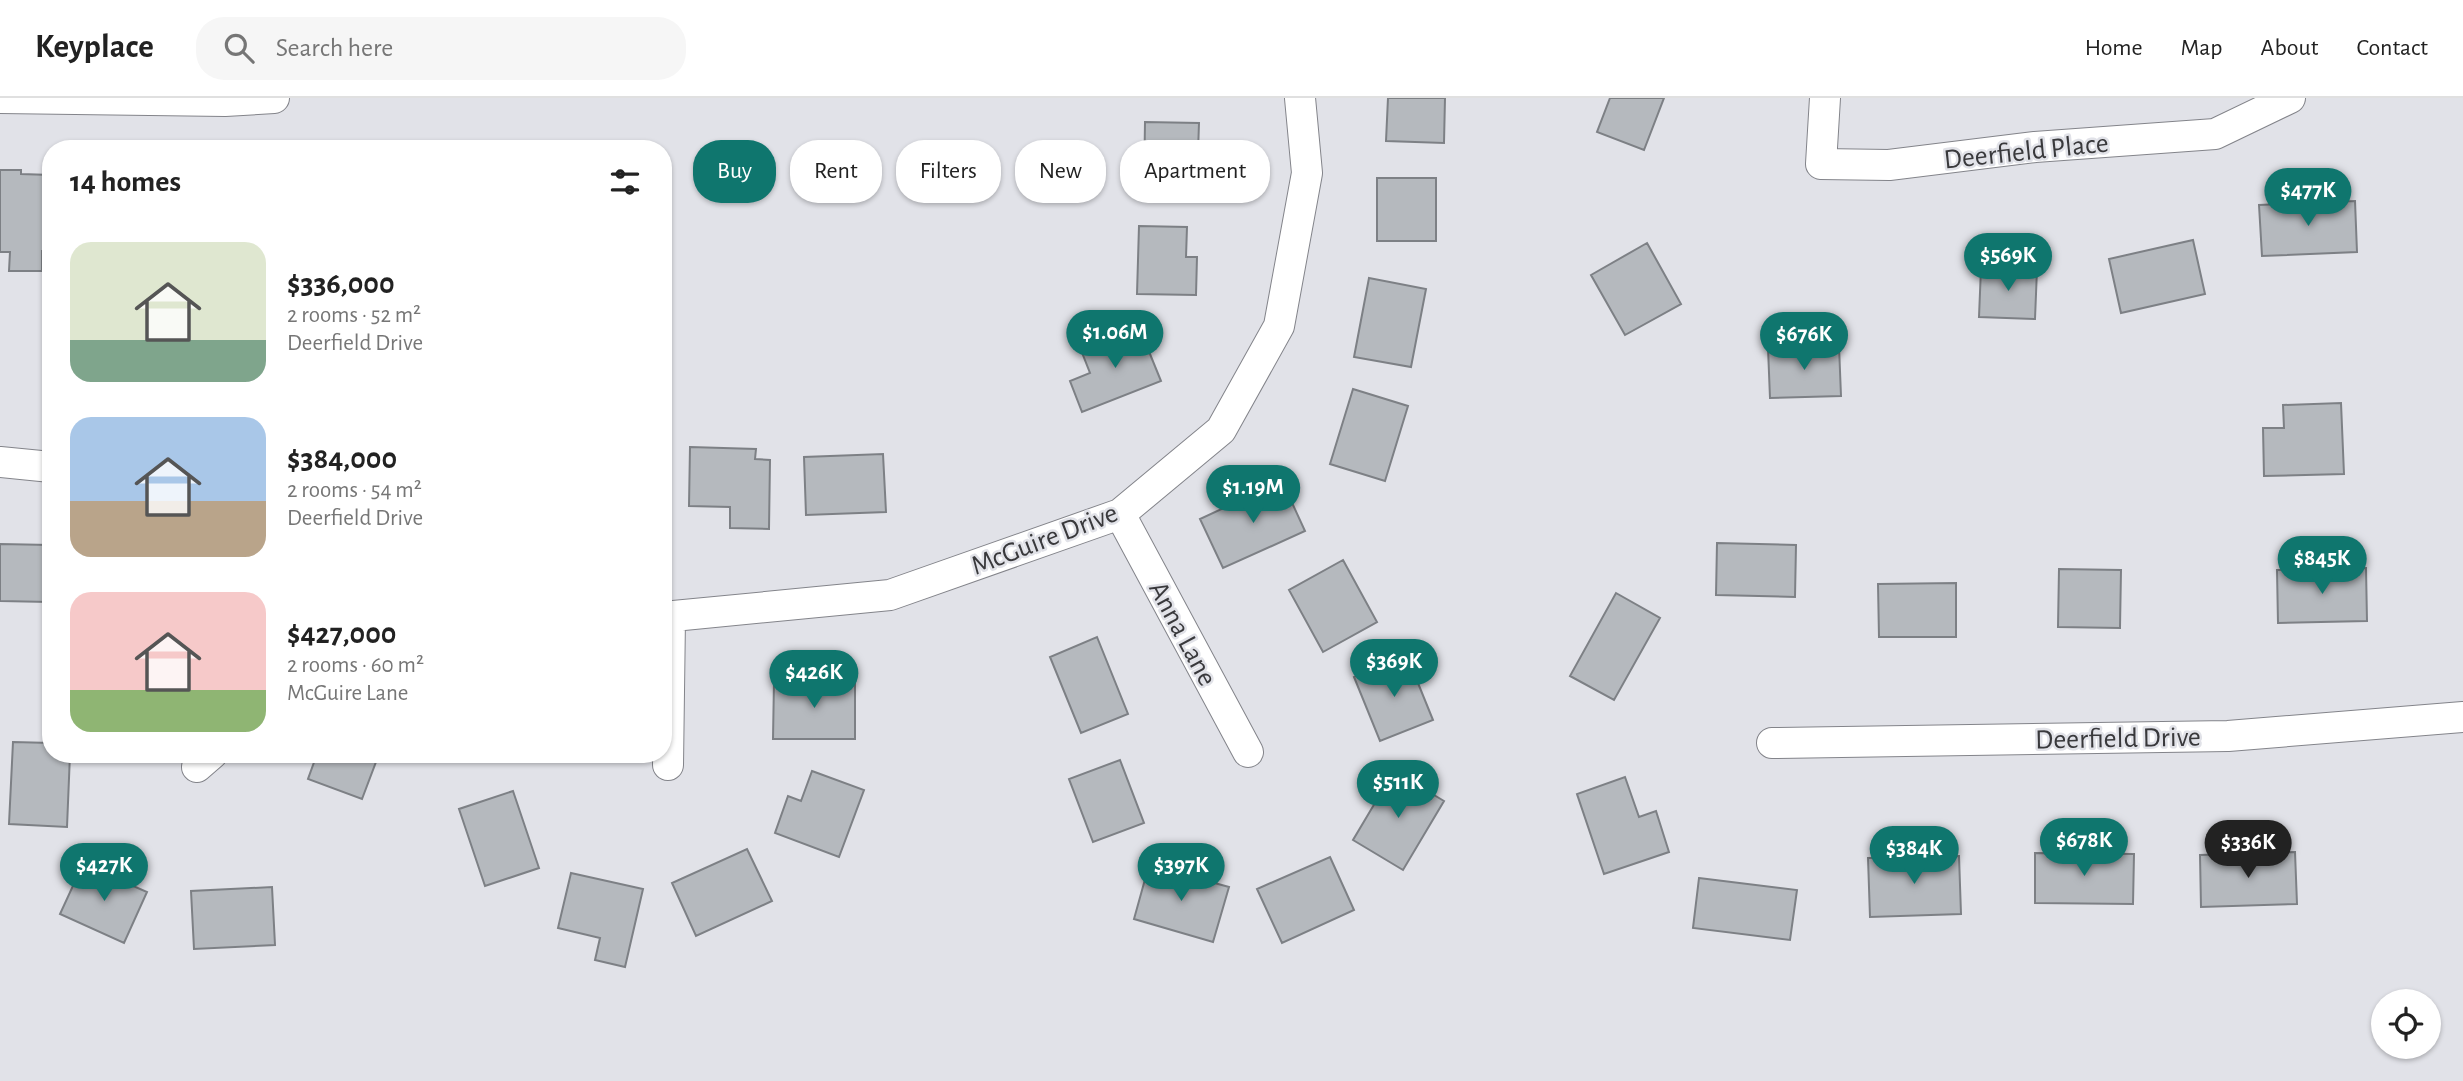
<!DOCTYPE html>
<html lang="en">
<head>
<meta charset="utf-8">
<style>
  :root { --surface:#fff; --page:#f6f6f6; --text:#222; --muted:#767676; --line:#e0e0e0; --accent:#0f766e }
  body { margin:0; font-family:"Alegreya Sans",sans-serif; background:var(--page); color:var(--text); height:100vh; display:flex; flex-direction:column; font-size:26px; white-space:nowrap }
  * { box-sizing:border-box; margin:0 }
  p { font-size:23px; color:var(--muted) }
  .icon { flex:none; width:38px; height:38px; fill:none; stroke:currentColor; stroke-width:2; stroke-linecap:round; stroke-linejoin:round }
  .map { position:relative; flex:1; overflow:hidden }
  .sheet { position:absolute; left:42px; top:42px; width:630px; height:623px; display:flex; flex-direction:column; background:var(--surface); border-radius:28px; box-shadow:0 2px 5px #0004 }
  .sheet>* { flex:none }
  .banner { position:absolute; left:693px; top:42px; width:665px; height:63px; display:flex; gap:14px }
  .controls { position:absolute; left:2371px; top:891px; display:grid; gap:14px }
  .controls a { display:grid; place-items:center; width:70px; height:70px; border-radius:50%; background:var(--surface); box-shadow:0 2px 5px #0004; font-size:35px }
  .price { position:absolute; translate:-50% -60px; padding:0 16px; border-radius:24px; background:var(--accent); color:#fff; font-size:23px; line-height:46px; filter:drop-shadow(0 2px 4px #0008) }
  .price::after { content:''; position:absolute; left:50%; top:42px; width:21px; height:16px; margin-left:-10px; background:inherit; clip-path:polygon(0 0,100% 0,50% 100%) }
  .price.selected { background:#222; color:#fff }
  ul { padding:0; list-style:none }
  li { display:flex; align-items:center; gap:21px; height:175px; padding:0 28px }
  li span { display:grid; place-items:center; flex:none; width:196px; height:140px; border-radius:21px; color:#555 }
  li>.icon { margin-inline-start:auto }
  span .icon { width:84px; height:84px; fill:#fffc; stroke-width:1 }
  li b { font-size:30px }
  h2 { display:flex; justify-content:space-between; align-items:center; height:84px; padding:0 28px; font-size:30px }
  .pill { padding:0 24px; border-radius:28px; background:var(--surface); box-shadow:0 2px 5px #0004; font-size:24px; line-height:63px }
  .pill.selected { background:var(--accent); color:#fff }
  header { display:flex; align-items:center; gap:42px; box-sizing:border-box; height:98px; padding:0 35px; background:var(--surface); border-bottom:2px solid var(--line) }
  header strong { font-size:33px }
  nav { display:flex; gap:38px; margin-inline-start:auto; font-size:24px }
  .search { width:490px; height:63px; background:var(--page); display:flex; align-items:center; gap:18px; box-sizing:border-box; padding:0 24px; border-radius:28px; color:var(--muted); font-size:26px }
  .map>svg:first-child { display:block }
  .building { fill:#b5b9be; stroke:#7d8085; stroke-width:2 }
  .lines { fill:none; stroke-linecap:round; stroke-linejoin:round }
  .minor-casing { stroke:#83848a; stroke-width:32 }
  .minor { stroke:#fff; stroke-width:30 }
  .labels { text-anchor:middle; stroke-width:5; stroke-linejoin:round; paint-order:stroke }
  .street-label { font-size:28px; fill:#39393c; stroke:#e1e2e8 }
</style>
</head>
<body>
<header>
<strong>Keyplace</strong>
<div class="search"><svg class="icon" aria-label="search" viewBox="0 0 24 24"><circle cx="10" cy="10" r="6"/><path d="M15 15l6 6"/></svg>Search here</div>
<nav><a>Home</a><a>Map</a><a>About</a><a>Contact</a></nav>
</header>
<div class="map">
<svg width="2463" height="983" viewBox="0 0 2463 983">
  <rect width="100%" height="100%" fill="#e1e2e8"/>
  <path class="building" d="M 1388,0 L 1445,0 L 1444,45 L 1386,43 Z
    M 1610,0 L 1664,0 L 1644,52 L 1597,34 Z
    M 1145,24 L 1199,25 L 1198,55 L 1206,55 L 1205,91 L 1144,89 Z
    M 0,72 L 21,72 L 21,76 L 51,77 L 51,153 L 42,153 L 42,173 L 9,173 L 10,154 L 0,154 Z
    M 1377,80 L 1436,80 L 1436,143 L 1377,143 Z
    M 2355,103 L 2357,154 L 2262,158 L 2259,107 Z
    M 1139,128 L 1187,129 L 1186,159 L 1197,159 L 1196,197 L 1137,196 Z
    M 2193,142 L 2205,196 L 2121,215 L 2109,161 Z
    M 1647,145 L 1681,206 L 1625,237 L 1591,177 Z
    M 1981,170 L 2037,171 L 2035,221 L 1979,219 Z
    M 1369,180 L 1426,191 L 1411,269 L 1354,259 Z
    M 1139,229 L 1161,283 L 1082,314 L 1070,283 L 1090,275 L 1081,252 Z
    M 1839,248 L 1841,298 L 1770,300 L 1768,250 Z
    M 1353,291 L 1408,308 L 1385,383 L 1330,366 Z
    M 2341,305 L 2344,376 L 2264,378 L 2263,330 L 2284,330 L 2283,307 Z
    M 690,349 L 756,351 L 755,361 L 770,362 L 769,431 L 730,430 L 730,409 L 689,408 Z
    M 883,356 L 886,414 L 806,417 L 804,359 Z
    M 1282,383 L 1305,433 L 1223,470 L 1200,421 Z
    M 1717,445 L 1796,447 L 1795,499 L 1716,497 Z
    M 0,446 L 50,447 L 49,504 L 0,503 Z
    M 1343,462 L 1377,524 L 1323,554 L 1289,492 Z
    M 2366,470 L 2367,523 L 2278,525 L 2277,472 Z
    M 2059,471 L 2121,472 L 2120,530 L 2058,529 Z
    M 1956,485 L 1956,539 L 1879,539 L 1878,486 Z
    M 1616,495 L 1660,520 L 1614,602 L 1570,578 Z
    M 1097,539 L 1128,616 L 1081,635 L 1050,559 Z
    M 1407,558 L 1433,622 L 1380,643 L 1354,579 Z
    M 774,583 L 855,584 L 855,641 L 773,641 Z
    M 13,644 L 51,645 L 51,656 L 70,656 L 67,729 L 9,726 Z
    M 317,656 L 379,656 L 362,701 L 308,681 Z
    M 1120,662 L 1144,725 L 1093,744 L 1069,681 Z
    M 812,673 L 864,692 L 839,759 L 775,735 L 788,698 L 801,703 Z
    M 1394,673 L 1444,703 L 1403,772 L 1353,742 Z
    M 1625,679 L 1639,719 L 1656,713 L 1669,754 L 1604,776 L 1577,696 Z
    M 513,693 L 539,770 L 485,788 L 459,711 Z
    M 747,751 L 772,803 L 696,838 L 672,785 Z
    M 2295,754 L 2297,806 L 2201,809 L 2200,757 Z
    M 2035,755 L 2134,756 L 2133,806 L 2035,805 Z
    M 1959,758 L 1961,816 L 1870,819 L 1868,760 Z
    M 1330,759 L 1354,812 L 1282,845 L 1257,791 Z
    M 83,766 L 147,794 L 124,845 L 60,816 Z
    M 1149,767 L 1229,789 L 1213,844 L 1134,821 Z
    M 571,775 L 643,791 L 625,869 L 595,862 L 600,840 L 558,830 Z
    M 1699,780 L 1797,792 L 1790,842 L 1693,830 Z
    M 272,789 L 275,847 L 194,851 L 191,793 Z"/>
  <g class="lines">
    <g class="minor-casing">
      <path id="minor" d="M 0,0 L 225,3 L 274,0
        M 1825,0 L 1821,66 L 1889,67 L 2035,49 L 2215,36 L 2290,0
        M 0,364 L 51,369
        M 1120,416 L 1248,654
        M 663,519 L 890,497 L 1120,416 L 1221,332 L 1279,228 L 1307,75 L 1300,0
        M 1772,645 L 2228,638 L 2463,619
        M 668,667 L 670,520
        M 197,669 L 212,656"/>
    </g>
    <use href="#minor" class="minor"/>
  </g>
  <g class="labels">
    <g class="street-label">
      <text transform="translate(2026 52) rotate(-6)" y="10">Deerfield Place</text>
      <text transform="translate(1044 440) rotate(-21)" y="10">McGuire Drive</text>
      <text transform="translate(1184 535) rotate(62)" y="10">Anna Lane</text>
      <text transform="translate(2118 639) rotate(-1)" y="10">Deerfield Drive</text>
    </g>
  </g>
</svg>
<div class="controls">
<a><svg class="icon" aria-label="locate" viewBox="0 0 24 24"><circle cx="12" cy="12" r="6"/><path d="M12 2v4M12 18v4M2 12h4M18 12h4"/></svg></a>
</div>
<b class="price" style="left:2308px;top:130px">$477K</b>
<b class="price" style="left:2008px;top:195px">$569K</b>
<b class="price" style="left:1115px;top:272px">$1.06M</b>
<b class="price" style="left:1804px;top:274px">$676K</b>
<b class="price" style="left:1253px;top:427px">$1.19M</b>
<b class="price" style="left:2322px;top:498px">$845K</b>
<b class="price" style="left:1394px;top:601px">$369K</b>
<b class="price" style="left:814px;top:612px">$426K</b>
<b class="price" style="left:1398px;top:722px">$511K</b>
<b class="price" style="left:2084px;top:780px">$678K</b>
<b class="price selected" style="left:2248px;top:782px">$336K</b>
<b class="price" style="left:1914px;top:788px">$384K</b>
<b class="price" style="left:104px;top:805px">$427K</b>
<b class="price" style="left:1181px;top:805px">$397K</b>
<div class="banner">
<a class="pill selected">Buy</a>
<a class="pill">Rent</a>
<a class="pill">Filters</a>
<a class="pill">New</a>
<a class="pill">Apartment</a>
</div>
<section class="sheet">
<h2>14 homes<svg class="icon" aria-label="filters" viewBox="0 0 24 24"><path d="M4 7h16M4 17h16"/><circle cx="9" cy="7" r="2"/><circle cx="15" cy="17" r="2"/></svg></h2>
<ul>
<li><span style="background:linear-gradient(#dfe7d0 70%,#7fa58c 0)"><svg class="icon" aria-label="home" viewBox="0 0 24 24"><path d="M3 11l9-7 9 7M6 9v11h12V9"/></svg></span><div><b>$336,000</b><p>2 rooms · 52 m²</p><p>Deerfield Drive</p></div></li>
<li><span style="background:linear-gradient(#a9c7e8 60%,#b9a48a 0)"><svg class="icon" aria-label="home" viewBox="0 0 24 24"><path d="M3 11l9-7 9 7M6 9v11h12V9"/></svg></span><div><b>$384,000</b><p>2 rooms · 54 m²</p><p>Deerfield Drive</p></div></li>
<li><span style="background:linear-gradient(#f6c9c9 70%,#8fb573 0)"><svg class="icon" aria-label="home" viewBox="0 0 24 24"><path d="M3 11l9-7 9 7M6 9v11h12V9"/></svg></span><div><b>$427,000</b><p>2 rooms · 60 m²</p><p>McGuire Lane</p></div></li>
</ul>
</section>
</div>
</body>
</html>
